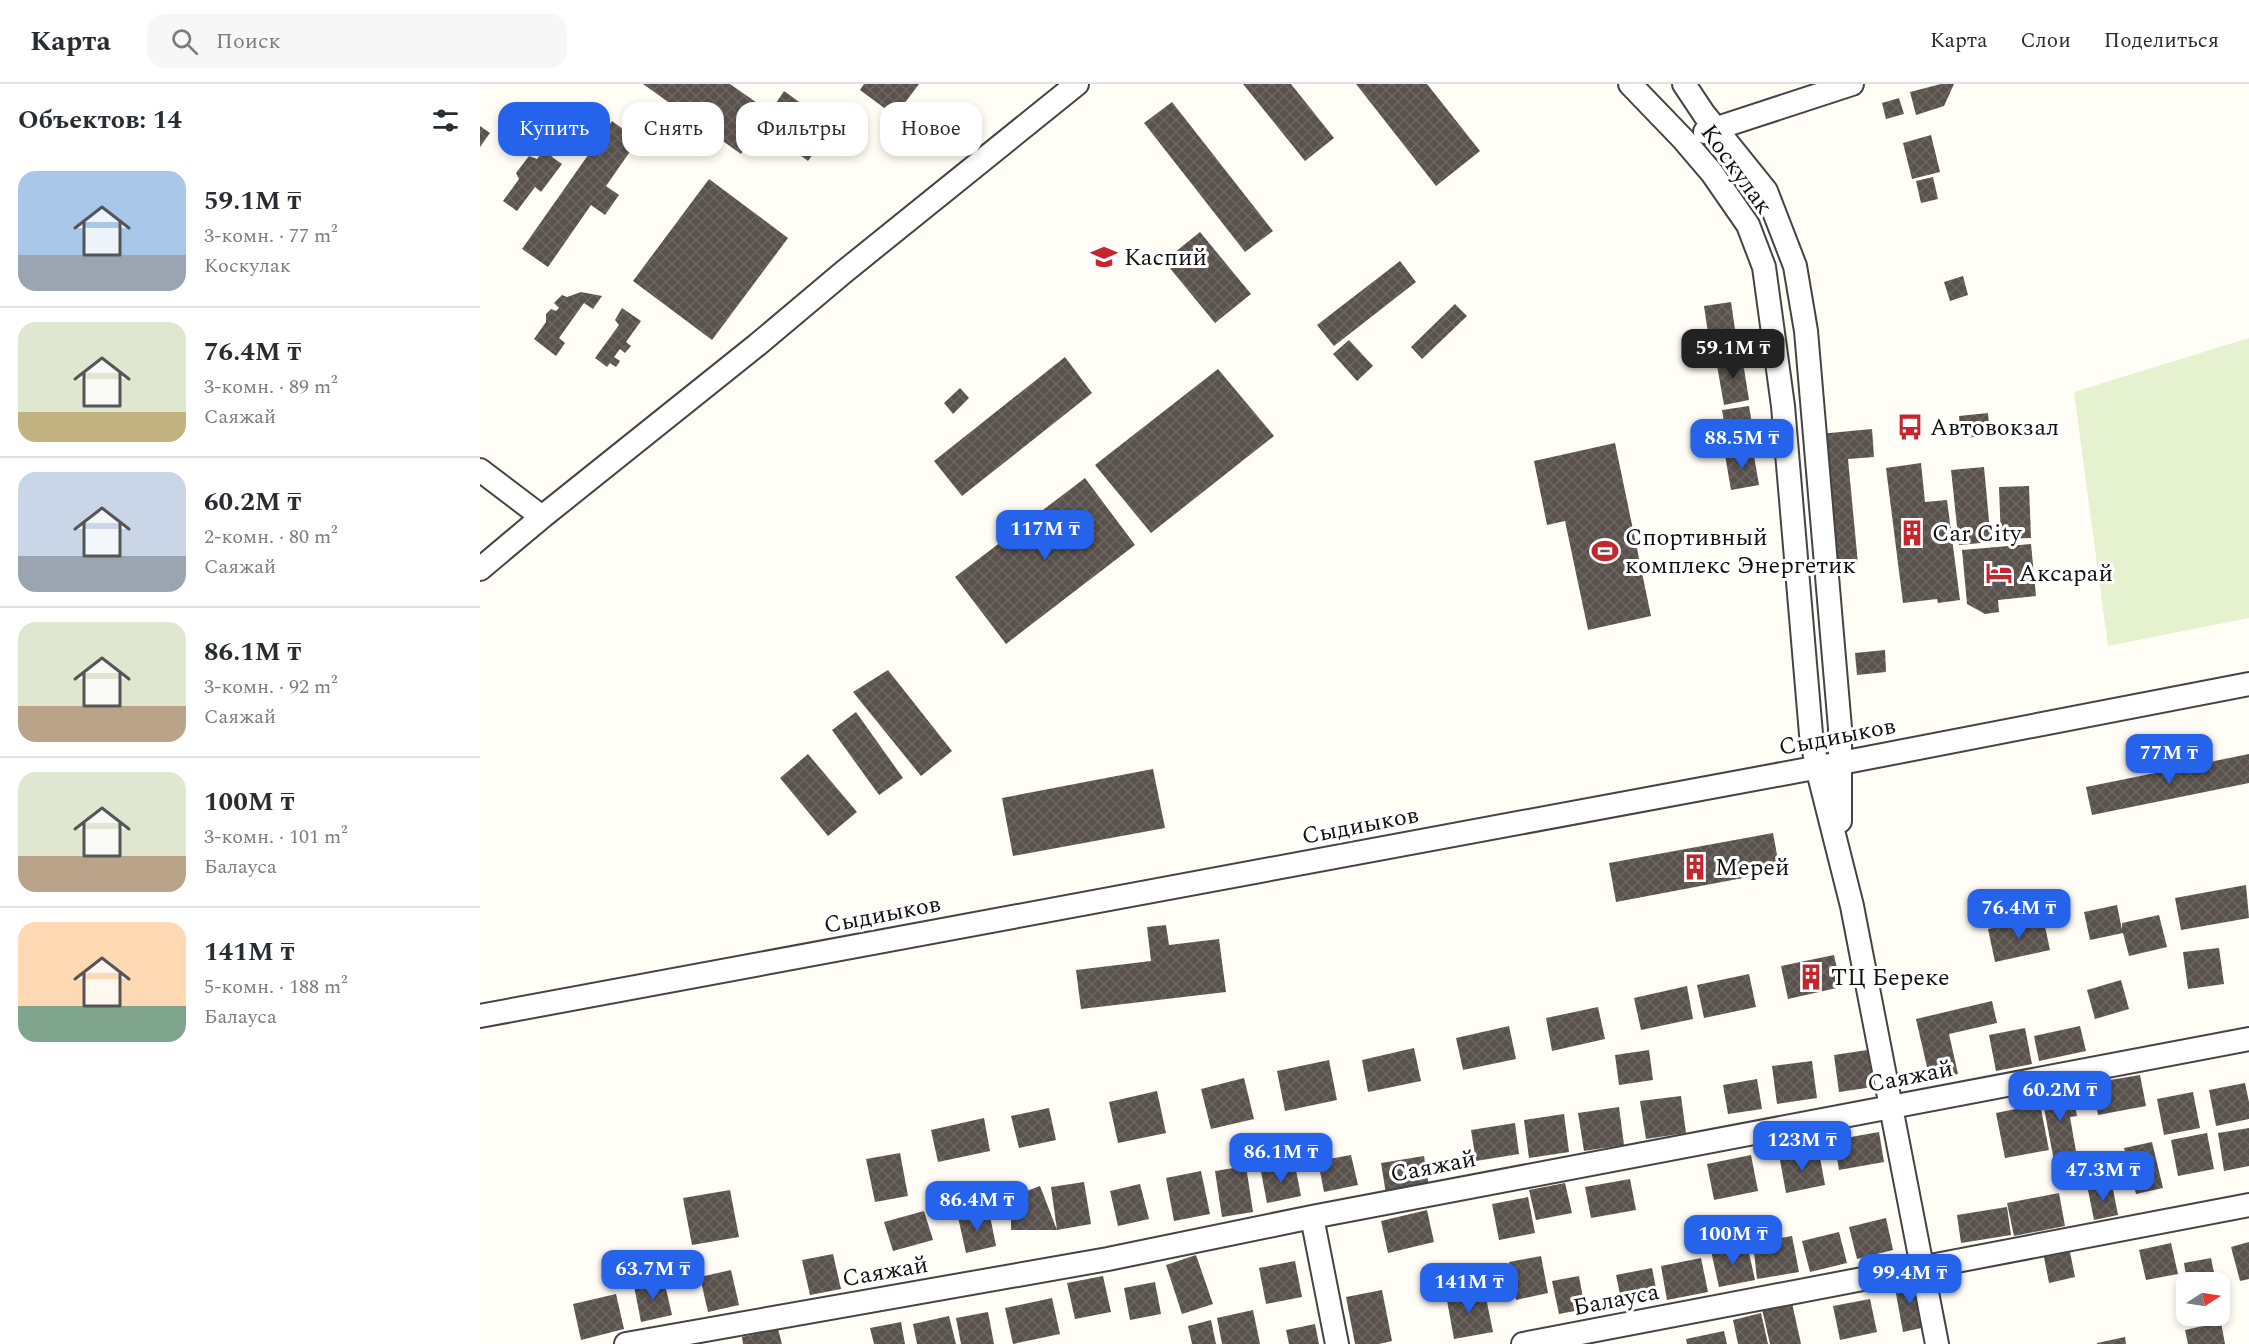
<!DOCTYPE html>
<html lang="ru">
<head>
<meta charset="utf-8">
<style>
  :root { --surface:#fff; --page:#f7f7f7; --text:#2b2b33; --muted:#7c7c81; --line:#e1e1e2; --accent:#2563eb }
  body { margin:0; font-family:Spectral,serif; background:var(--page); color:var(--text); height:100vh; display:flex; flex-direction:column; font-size:22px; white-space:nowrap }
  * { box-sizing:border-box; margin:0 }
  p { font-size:20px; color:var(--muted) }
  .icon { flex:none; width:33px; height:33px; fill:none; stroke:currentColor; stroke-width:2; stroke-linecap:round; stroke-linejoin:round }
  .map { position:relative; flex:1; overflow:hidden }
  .side { display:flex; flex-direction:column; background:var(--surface); width:480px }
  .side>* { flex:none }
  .banner { position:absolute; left:18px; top:18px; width:570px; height:54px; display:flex; gap:12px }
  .needle { width:39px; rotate:78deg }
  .controls { position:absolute; left:1696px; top:1188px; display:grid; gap:12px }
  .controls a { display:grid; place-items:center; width:54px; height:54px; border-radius:12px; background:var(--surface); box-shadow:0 3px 9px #0003; font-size:30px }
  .price { position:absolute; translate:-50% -51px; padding:0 14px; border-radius:12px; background:var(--accent); color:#fff; font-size:20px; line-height:39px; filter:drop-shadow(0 2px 3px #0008) }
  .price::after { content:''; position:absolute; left:50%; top:36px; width:18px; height:14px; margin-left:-9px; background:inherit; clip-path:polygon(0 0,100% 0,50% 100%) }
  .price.current { background:#222; color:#fff }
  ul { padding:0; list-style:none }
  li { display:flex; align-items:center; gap:18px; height:150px; padding:0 18px }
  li+li { border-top:2px solid var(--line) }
  li span { display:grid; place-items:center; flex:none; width:168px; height:120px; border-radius:18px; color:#555 }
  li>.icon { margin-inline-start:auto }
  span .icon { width:72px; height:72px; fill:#fffc; stroke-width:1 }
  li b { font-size:26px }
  h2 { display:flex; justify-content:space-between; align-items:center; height:72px; padding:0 18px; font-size:26px }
  .tag { padding:0 21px; border-radius:18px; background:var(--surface); box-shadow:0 3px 9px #0003; font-size:21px; line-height:54px }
  .tag.current { background:var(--accent); color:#fff }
  header { display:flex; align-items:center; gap:36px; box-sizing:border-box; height:84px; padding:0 30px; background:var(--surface); border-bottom:2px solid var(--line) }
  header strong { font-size:28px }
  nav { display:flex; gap:33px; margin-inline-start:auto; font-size:21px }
  .search { width:420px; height:54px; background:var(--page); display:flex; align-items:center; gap:15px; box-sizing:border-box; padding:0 21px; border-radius:18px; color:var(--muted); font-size:22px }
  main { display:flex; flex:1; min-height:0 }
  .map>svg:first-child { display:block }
  .pitch { fill:#e6f2cf }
  .building { fill:url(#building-cross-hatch) }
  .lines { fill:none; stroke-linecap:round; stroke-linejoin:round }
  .minor-casing { stroke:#444; stroke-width:26 }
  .minor { stroke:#fff; stroke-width:22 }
  .labels { text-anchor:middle; stroke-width:6; stroke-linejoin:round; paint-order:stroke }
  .street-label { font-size:24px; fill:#111; stroke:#fff }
  .poi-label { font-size:24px; fill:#111; stroke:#fff; text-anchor:start }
</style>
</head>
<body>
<header>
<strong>Карта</strong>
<div class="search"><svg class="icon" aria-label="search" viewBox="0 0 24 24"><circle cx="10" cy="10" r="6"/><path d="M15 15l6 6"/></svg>Поиск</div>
<nav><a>Карта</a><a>Слои</a><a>Поделиться</a></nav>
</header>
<main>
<section class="side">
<h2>Объектов: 14<svg class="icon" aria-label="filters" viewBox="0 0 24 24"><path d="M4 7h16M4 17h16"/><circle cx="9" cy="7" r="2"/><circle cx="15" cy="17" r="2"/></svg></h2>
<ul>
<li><span style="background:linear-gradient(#a9c7e8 70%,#9aa5b1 0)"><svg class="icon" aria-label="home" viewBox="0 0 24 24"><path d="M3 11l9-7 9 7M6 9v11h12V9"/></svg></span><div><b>59.1M ₸</b><p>3-комн. · 77 m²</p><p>Коскулак</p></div></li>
<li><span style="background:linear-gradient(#dfe7d0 75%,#c2b280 0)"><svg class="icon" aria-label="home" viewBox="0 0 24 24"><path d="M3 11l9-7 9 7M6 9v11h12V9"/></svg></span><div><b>76.4M ₸</b><p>3-комн. · 89 m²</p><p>Саяжай</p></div></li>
<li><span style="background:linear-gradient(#c9d6e8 70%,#9aa5b1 0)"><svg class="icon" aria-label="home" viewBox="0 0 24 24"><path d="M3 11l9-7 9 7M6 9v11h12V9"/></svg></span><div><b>60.2M ₸</b><p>2-комн. · 80 m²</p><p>Саяжай</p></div></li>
<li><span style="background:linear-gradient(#dfe7d0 70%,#b9a48a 0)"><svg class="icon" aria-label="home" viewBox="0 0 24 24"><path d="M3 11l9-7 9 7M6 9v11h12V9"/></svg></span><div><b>86.1M ₸</b><p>3-комн. · 92 m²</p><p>Саяжай</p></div></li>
<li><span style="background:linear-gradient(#dfe7d0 70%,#b9a48a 0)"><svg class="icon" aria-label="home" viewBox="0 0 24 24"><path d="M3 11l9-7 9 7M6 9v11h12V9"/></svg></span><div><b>100M ₸</b><p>3-комн. · 101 m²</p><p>Балауса</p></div></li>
<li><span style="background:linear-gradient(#ffd9b3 70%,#7fa58c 0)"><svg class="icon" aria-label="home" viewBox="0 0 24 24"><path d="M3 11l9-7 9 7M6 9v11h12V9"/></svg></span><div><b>141M ₸</b><p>5-комн. · 188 m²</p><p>Балауса</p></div></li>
</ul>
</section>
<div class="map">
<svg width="1769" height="1260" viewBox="0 0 1769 1260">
  <defs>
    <pattern id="building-cross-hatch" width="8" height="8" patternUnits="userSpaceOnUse" patternTransform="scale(1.5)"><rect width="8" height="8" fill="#5a524d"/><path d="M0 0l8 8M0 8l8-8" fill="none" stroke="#6d6662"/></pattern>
  </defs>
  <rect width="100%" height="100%" fill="#fffdf5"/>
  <path class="pitch" d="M 1769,254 L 1769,534 L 1628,562 L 1594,308 Z"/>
  <path class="building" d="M 163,0 L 250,0 L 290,28 L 304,7 L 353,42 L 328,77 L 280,42 L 261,70 Z
    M 384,0 L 439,0 L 415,32 L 380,6 Z
    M 763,0 L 811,0 L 854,54 L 825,77 Z
    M 876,0 L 947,0 L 1000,67 L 956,102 Z
    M 1461,0 L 1474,0 L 1464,22 L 1436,31 L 1430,8 Z
    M 1419,14 L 1424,30 L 1406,35 L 1402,19 Z
    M 100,18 L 117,31 L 111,39 L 102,32 L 72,73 L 82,80 L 61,108 L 55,103 L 37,127 L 23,117 L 39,95 L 36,89 L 49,72 L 57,75 Z
    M 692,18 L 793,147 L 765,168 L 664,39 Z
    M 132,37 L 158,56 L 126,102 L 139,111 L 125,131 L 111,121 L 68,183 L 42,165 Z
    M 0,42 L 10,49 L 0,63 Z
    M 1451,51 L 1460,88 L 1432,95 L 1423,59 Z
    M 1453,93 L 1458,115 L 1441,119 L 1436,97 Z
    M 229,95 L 308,154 L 232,256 L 153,197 Z
    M 720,148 L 771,210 L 735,239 L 684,177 Z
    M 920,177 L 936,198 L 854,262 L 837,241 Z
    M 1483,192 L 1488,211 L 1470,217 L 1464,198 Z
    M 101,208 L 122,212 L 113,225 L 104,219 L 79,254 L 85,259 L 76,272 L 54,255 L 66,238 L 66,230 L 71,225 L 76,227 L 79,224 L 74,219 L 82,211 L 87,213 Z
    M 1251,218 L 1258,266 L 1231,270 L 1224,222 Z
    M 975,220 L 987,232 L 942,275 L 931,263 Z
    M 142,224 L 161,237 L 146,258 L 151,262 L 145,269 L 140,265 L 134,273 L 140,277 L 136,283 L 130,279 L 127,283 L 115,274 L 139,241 L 135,236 Z
    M 869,256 L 893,282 L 877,297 L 853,270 Z
    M 1262,272 L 1269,316 L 1244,321 L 1236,276 Z
    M 585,273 L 612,309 L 482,412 L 454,377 Z
    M 738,285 L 794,352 L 671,449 L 615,381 Z
    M 480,304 L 489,314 L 473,330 L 464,319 Z
    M 1269,322 L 1275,358 L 1248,363 L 1242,326 Z
    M 1508,329 L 1510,352 L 1481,354 L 1479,332 Z
    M 1392,345 L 1394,373 L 1368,375 L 1378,480 L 1352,483 L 1339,350 Z
    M 1135,359 L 1171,532 L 1108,546 L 1085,437 L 1067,441 L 1054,377 Z
    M 1273,366 L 1279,401 L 1251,406 L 1245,371 Z
    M 1441,379 L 1445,418 L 1467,416 L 1480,516 L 1458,519 L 1457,515 L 1423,519 L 1406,384 Z
    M 1504,383 L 1511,458 L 1479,461 L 1471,386 Z
    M 605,394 L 655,461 L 526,560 L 475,493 Z
    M 1549,402 L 1551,454 L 1521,455 L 1519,403 Z
    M 1551,460 L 1556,512 L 1518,516 L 1519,528 L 1505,530 L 1487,520 L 1482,466 Z
    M 1405,566 L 1406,588 L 1377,591 L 1375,569 Z
    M 408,586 L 472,667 L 441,692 L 373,608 Z
    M 376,628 L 423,694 L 399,711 L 352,646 Z
    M 328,670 L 377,728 L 348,752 L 300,694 Z
    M 1769,670 L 1769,699 L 1612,731 L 1606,703 Z
    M 673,685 L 685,744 L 533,772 L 522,714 Z
    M 1293,749 L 1300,787 L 1136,818 L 1129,779 Z
    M 1766,801 L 1769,834 L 1701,846 L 1695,814 Z
    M 1637,821 L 1642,846 L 1642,839 L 1679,831 L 1687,863 L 1649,872 L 1643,849 L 1610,856 L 1604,828 Z
    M 1563,833 L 1570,866 L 1515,878 L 1508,845 Z
    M 686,841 L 689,861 L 739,855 L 746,908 L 601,925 L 596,886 L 671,877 L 667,843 Z
    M 1739,864 L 1744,900 L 1708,905 L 1703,868 Z
    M 1354,871 L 1361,903 L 1308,915 L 1301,882 Z
    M 1269,890 L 1276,923 L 1224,934 L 1217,901 Z
    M 1641,896 L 1649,925 L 1615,935 L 1607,906 Z
    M 1207,902 L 1213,935 L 1161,946 L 1154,914 Z
    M 1512,917 L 1517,939 L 1469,950 L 1478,990 L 1450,996 L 1436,935 Z
    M 1118,923 L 1125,955 L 1072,967 L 1066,934 Z
    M 1029,942 L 1036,975 L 983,986 L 976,954 Z
    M 1600,942 L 1606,967 L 1559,977 L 1554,952 Z
    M 1545,944 L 1552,980 L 1516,987 L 1509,951 Z
    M 934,964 L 941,997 L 888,1008 L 882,976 Z
    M 1394,965 L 1400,1002 L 1359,1008 L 1354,971 Z
    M 1169,966 L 1173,996 L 1139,1001 L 1135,971 Z
    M 849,976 L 857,1016 L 805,1027 L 797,987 Z
    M 1332,977 L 1337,1014 L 1297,1020 L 1292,982 Z
    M 1660,991 L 1666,1022 L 1618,1031 L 1612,999 Z
    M 764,994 L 774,1035 L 731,1045 L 721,1005 Z
    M 1277,995 L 1282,1025 L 1248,1030 L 1243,1001 Z
    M 1765,999 L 1769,1018 L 1769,1035 L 1736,1042 L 1729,1006 Z
    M 1591,1003 L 1597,1032 L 1590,1033 L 1597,1073 L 1574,1077 L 1561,1008 Z
    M 677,1007 L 686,1049 L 638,1059 L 629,1018 Z
    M 1713,1008 L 1720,1044 L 1684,1051 L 1677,1015 Z
    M 1201,1012 L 1206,1049 L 1166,1055 L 1160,1017 Z
    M 1560,1020 L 1569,1066 L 1525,1074 L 1516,1029 Z
    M 1139,1023 L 1144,1061 L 1104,1067 L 1098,1029 Z
    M 569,1024 L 576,1056 L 539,1064 L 531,1032 Z
    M 1084,1030 L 1089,1068 L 1049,1074 L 1044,1036 Z
    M 504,1034 L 510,1067 L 458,1078 L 451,1046 Z
    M 1035,1039 L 1039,1070 L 996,1077 L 991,1046 Z
    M 1769,1044 L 1769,1082 L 1744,1087 L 1738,1049 Z
    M 1399,1048 L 1404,1078 L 1359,1086 L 1354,1056 Z
    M 1727,1049 L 1734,1085 L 1698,1092 L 1691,1056 Z
    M 1672,1058 L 1683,1104 L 1656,1110 L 1644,1064 Z
    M 1339,1068 L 1345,1101 L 1306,1109 L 1300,1076 Z
    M 420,1069 L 428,1112 L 395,1118 L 386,1075 Z
    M 871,1071 L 878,1101 L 844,1108 L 838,1077 Z
    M 1271,1071 L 1278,1107 L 1234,1116 L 1227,1080 Z
    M 944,1072 L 949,1103 L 906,1110 L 901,1079 Z
    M 815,1081 L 821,1112 L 787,1119 L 781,1088 Z
    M 766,1082 L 773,1128 L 742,1133 L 735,1087 Z
    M 721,1087 L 730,1130 L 694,1137 L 686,1094 Z
    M 1150,1095 L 1156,1126 L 1111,1134 L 1105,1103 Z
    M 604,1098 L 611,1140 L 577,1146 L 531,1146 L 531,1113 L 560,1102 L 577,1146 L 571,1103 Z
    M 1085,1099 L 1092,1129 L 1056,1136 L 1049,1106 Z
    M 660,1100 L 669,1135 L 638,1142 L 630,1107 Z
    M 1632,1100 L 1638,1131 L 1614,1136 L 1608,1106 Z
    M 250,1106 L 259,1153 L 212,1161 L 203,1114 Z
    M 1579,1109 L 1585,1142 L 1534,1152 L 1527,1119 Z
    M 1048,1113 L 1055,1149 L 1019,1156 L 1012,1120 Z
    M 1527,1123 L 1531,1151 L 1481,1159 L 1477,1131 Z
    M 947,1126 L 954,1158 L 908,1169 L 901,1137 Z
    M 444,1127 L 453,1156 L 413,1167 L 404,1138 Z
    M 509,1127 L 516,1162 L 486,1169 L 478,1133 Z
    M 1406,1134 L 1413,1166 L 1377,1175 L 1369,1143 Z
    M 1359,1148 L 1367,1179 L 1330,1188 L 1322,1157 Z
    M 1312,1152 L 1319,1188 L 1277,1195 L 1273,1159 Z
    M 1769,1158 L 1769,1195 L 1760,1197 L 1751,1163 Z
    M 1691,1159 L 1698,1190 L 1666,1196 L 1659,1166 Z
    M 1267,1160 L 1275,1196 L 1239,1203 L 1231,1167 Z
    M 1590,1168 L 1595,1193 L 1569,1199 L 1564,1173 Z
    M 353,1170 L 361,1205 L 330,1211 L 322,1176 Z
    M 716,1171 L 733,1220 L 702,1230 L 686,1181 Z
    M 1061,1172 L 1068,1209 L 1036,1216 L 1029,1178 Z
    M 1221,1174 L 1228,1208 L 1187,1216 L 1181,1182 Z
    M 1731,1174 L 1736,1198 L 1707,1198 L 1704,1179 Z
    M 815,1177 L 822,1213 L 786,1220 L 779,1184 Z
    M 1172,1184 L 1178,1214 L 1142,1220 L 1136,1191 Z
    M 251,1186 L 259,1221 L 228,1228 L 220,1193 Z
    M 623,1192 L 631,1228 L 595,1235 L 587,1199 Z
    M 1099,1192 L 1105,1225 L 1079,1230 L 1072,1197 Z
    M 1437,1195 L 1446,1243 L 1423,1248 L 1414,1199 Z
    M 184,1196 L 192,1231 L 161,1238 L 154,1202 Z
    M 675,1198 L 681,1230 L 650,1236 L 644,1204 Z
    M 1004,1204 L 1013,1248 L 974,1255 L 966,1211 Z
    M 902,1206 L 912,1257 L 899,1260 L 875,1260 L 866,1213 Z
    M 136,1210 L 144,1245 L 101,1256 L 93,1220 Z
    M 572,1214 L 580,1250 L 533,1260 L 525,1224 Z
    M 1390,1215 L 1397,1248 L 1360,1256 L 1353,1222 Z
    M 1312,1219 L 1321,1260 L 1290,1260 L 1282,1225 Z
    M 773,1226 L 780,1260 L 742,1260 L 737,1234 Z
    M 508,1228 L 514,1260 L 481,1260 L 476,1234 Z
    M 1281,1229 L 1288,1260 L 1258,1260 L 1253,1236 Z
    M 469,1232 L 476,1260 L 437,1260 L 433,1240 Z
    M 731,1236 L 736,1260 L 712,1260 L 708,1242 Z
    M 421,1238 L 425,1260 L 394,1260 L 390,1244 Z
    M 1741,1238 L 1745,1260 L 1708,1260 L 1705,1246 Z
    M 835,1240 L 839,1260 L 809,1260 L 806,1246 Z
    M 298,1245 L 302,1260 L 263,1260 L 262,1253 Z
    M 1244,1247 L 1247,1260 L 1207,1260 L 1206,1255 Z
    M 1645,1253 L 1646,1260 L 1617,1260 L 1617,1259 Z"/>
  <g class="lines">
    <g class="minor-casing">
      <path id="minor" d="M 1150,0 L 1203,55 L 1232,89 L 1268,141 L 1284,183 L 1303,322 L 1331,650 L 1337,683 L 1372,822 L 1457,1260
        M 1204,0 L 1224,30 L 1286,107 L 1315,182 L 1326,247 L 1360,644 L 1360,737
        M 1225,48 L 1372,0
        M 0,386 L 62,433
        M 0,485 L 62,433 L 277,261 L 365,187 L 597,0
        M 0,932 L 1361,679 L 1769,600
        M 832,1133 L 857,1260
        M 146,1260 L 628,1175 L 832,1133 L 1769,955
        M 1043,1260 L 1769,1121"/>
    </g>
    <use href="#minor" class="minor"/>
  </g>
  <defs>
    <g id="university-bare" transform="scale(2.07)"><path d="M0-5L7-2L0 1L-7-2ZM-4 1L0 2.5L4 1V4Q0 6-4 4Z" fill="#c4262e" stroke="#fff" stroke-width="2.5" paint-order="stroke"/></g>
    <g id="bus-bare" transform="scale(2.07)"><path d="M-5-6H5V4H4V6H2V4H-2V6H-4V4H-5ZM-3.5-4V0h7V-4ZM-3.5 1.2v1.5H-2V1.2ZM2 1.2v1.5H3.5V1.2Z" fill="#c4262e" stroke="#fff" stroke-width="2.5" paint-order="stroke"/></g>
    <g id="building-bare" transform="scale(2.07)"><path d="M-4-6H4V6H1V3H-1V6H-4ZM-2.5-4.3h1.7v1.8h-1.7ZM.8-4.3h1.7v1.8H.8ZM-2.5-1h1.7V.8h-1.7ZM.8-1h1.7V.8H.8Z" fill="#c4262e" stroke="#fff" stroke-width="2.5" paint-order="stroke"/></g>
    <g id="stadium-bare" transform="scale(2.07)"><path d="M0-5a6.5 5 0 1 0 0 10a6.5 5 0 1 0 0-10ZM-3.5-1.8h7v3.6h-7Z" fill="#c4262e" stroke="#fff" stroke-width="2.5" paint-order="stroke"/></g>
    <g id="hotel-bare" transform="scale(2.07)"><path d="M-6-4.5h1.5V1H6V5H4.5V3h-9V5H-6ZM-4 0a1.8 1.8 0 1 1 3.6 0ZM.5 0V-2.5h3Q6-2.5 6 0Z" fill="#c4262e" stroke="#fff" stroke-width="2.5" paint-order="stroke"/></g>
  </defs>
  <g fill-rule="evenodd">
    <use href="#university-bare" x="624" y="173"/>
    <use href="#bus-bare" x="1430" y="343"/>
    <use href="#building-bare" x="1432" y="449"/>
    <use href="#stadium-bare" x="1125" y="467"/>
    <use href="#hotel-bare" x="1519" y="489"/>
    <use href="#building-bare" x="1215" y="783"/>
    <use href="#building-bare" x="1331" y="893"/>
  </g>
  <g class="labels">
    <g class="street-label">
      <text transform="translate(1257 85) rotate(54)" y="8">Коскулак</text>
      <text transform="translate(1357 652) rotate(-11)" y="8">Сыдиыков</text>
      <text transform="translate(880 741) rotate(-11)" y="8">Сыдиыков</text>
      <text transform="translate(402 830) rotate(-11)" y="8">Сыдиыков</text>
      <text transform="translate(1430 992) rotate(-11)" y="8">Саяжай</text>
      <text transform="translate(953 1082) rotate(-11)" y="8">Саяжай</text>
      <text transform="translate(405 1187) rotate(-10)" y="8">Саяжай</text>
      <text transform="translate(1136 1215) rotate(-11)" y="8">Балауса</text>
    </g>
    <g class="poi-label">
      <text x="644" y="181">Каспий</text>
      <text x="1450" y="351">Автовокзал</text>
      <text x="1452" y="457">Car City</text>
      <text x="1145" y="461">Спортивный<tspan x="1145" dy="28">комплекс Энергетик</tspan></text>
      <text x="1539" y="497">Аксарай</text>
      <text x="1235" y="791">Мерей</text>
      <text x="1351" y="901">ТЦ Береке</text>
    </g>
  </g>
</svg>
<div class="controls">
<a><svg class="needle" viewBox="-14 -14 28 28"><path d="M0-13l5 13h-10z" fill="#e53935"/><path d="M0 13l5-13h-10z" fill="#7c7c81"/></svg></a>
</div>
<b class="price current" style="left:1253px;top:296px">59.1M ₸</b>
<b class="price" style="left:1262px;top:386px">88.5M ₸</b>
<b class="price" style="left:565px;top:477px">117M ₸</b>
<b class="price" style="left:1689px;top:701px">77M ₸</b>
<b class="price" style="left:1539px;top:856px">76.4M ₸</b>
<b class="price" style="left:1580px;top:1038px">60.2M ₸</b>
<b class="price" style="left:1322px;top:1088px">123M ₸</b>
<b class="price" style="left:801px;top:1100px">86.1M ₸</b>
<b class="price" style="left:1623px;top:1118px">47.3M ₸</b>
<b class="price" style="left:497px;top:1148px">86.4M ₸</b>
<b class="price" style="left:1253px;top:1182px">100M ₸</b>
<b class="price" style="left:173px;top:1217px">63.7M ₸</b>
<b class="price" style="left:1430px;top:1221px">99.4M ₸</b>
<b class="price" style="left:989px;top:1230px">141M ₸</b>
<div class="banner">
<a class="tag current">Купить</a>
<a class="tag">Снять</a>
<a class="tag">Фильтры</a>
<a class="tag">Новое</a>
</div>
</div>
</main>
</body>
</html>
